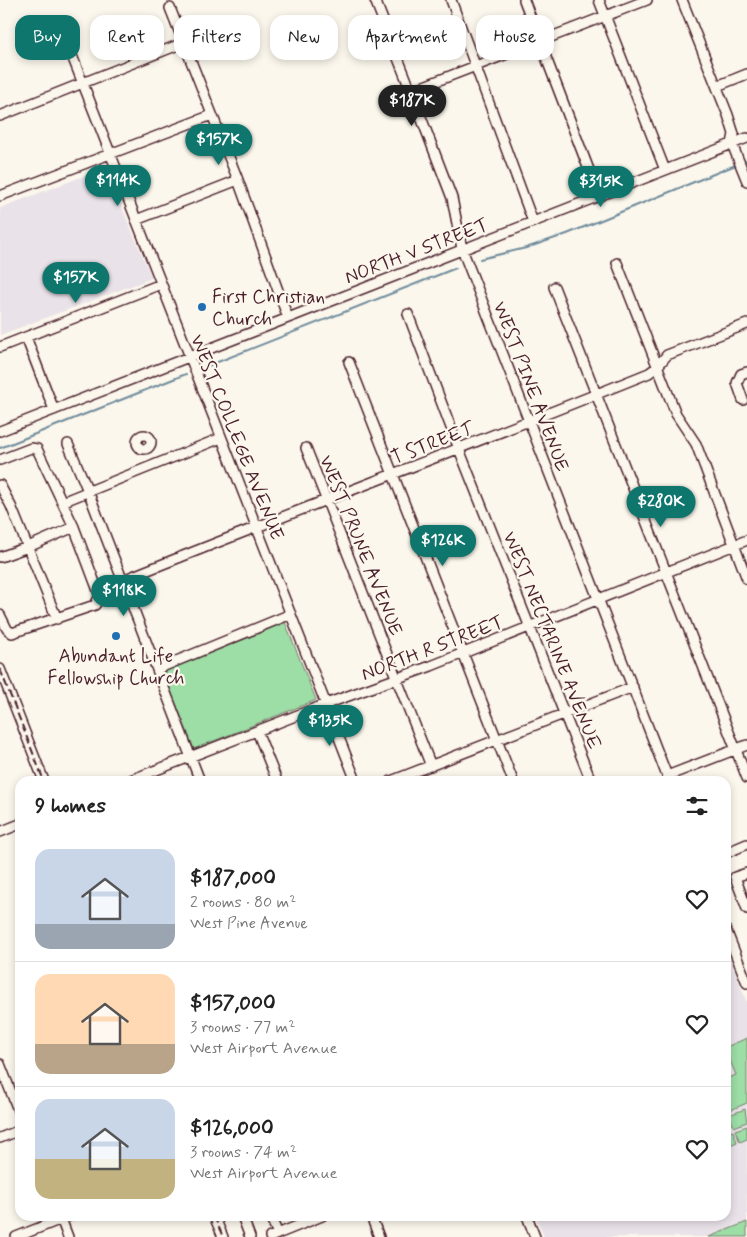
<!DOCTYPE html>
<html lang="en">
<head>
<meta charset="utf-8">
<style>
  :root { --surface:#fff; --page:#f6f6f6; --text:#222; --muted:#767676; --line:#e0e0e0; --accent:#0f766e }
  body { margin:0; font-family:Mynerve,sans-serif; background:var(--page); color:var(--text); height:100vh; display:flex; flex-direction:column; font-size:19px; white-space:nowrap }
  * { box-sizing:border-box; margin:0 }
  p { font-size:16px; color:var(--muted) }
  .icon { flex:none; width:28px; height:28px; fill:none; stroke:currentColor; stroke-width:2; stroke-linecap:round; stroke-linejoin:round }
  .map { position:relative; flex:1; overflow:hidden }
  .details { position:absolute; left:15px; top:776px; width:716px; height:445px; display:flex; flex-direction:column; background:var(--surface); border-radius:15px; box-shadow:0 2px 8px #0003 }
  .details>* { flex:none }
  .top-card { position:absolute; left:15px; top:15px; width:718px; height:45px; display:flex; gap:10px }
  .price { position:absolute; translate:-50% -42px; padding:0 11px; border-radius:18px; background:var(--accent); color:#fff; font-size:16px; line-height:32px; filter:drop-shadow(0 1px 2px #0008) }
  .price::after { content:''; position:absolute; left:50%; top:30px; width:15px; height:11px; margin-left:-8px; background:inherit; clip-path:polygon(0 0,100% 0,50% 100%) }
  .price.current { background:#222; color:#fff }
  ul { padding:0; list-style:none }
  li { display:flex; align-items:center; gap:15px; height:125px; padding:0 20px }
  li+li { border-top:1px solid var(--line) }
  li span { display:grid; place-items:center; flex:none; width:140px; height:100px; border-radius:15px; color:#555 }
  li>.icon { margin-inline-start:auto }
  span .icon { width:60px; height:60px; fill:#fffc; stroke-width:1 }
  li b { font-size:21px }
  h2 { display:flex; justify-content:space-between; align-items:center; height:60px; padding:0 20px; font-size:21px }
  .chip { padding:0 18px; border-radius:15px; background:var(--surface); box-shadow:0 2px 8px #0003; font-size:18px; line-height:45px }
  .chip.current { background:var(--accent); color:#fff }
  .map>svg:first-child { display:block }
  .built { fill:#eae2e9 }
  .green { fill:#9ddda6; stroke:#747e68 }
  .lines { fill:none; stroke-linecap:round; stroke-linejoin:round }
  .stream { stroke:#6f8b9c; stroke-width:2 }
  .minor-casing { stroke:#4a1f2b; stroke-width:12 }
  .minor { stroke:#fbf7ec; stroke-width:9 }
  .rail { stroke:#4a1f2b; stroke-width:2; stroke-dasharray:8 4; stroke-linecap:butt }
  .poi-dot { fill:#1f6fb2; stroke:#fbf7ec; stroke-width:2 }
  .labels { text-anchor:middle; stroke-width:4.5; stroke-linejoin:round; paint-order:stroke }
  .street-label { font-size:19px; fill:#4a1f2b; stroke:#fbf7ec }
  .poi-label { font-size:19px; fill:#4a1f2b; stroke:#fbf7ec; text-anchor:start }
</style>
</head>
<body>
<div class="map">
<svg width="747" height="1237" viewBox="0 0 747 1237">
  <rect width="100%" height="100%" fill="#fbf7ec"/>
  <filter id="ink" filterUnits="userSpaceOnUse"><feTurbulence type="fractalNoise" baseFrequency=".02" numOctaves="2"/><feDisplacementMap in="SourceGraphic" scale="10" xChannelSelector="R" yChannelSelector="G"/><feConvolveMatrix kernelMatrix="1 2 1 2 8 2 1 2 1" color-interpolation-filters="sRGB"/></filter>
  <g filter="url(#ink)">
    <path class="built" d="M 105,168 L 152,278 L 0,335 L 0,208 Z
      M 726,949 L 747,1003 L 747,1237 L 544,1237 L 536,1216 L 726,1216 Z"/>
    <path class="green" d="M 285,622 L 316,700 L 194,749 L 163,671 Z
      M 747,1038 L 747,1103 L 726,1112 L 726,1079 L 736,1075 L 726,1051 L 726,1047 Z
      M 745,1109 L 747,1122 L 734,1127 L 729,1115 Z
      M 747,1126 L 747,1139 L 740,1142 L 735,1130 Z
      M 733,1131 L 737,1142 L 726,1147 L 726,1133 Z
      M 747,1222 L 747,1237 L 709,1237 Z"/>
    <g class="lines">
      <path class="stream" d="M 742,162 L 747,160
        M 480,259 L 526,248 L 567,234 L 738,164
        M 205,367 L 456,268
        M 0,448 L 186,374"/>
      <g class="minor-casing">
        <path id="minor" d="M 375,0 L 411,91 L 452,198 L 462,249 L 669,781
          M 451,0 L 533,222
          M 524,0 L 599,196
          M 599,0 L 665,170
          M 682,0 L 728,115 L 734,134 L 732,144 L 747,181
          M 170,8 L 238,180 L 288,318
          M 69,48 L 356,781
          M 717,86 L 747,74
          M 411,91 L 647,0
          M 0,116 L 183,43
          M 0,196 L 212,115
          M 136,220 L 238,180
          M 617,263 L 676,414 L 696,444 L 747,579
          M 554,287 L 747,778
          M 408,314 L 459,449 L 591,781
          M 26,337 L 54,410
          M 0,347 L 161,284
          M 349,362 L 513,781
          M 743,400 L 737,383 L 741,374 L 747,372
          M 0,431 L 747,138
          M137 442a7 7 0 1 1 14 0a7 7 0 1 1-14 0Z
          M 68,444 L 88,491 L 200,781
          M 306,448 L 431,766
          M 0,460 L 31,448 L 37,449 L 74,527 L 100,596 L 95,605 L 12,633 L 7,629 L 0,615
          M 0,485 L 11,506 L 57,619
          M 62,502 L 221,438
          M 0,557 L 28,547 L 74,527
          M 123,580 C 297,510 474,444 649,373 L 657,367 L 667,355 L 747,324
          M 0,669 L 44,781
          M 157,669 L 291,614
          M 257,731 L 277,781
          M 667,776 L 747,745
          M 128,781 L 326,704 L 431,666 L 747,540
          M 391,781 L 633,687
          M 0,832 L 20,824
          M 726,853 L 747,844
          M 747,873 L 735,877 L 747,909
          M 726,930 L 747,983
          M 0,1064 L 20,1115
          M 0,1138 L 20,1130
          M 60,1216 L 68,1237
          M 214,1216 L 223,1237
          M 242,1216 L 250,1237
          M 270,1216 L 278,1234
          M 371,1216 L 379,1237
          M 527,1216 L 535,1237
          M 16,1237 L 69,1216
          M 270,1237 L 322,1216"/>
      </g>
      <use href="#minor" class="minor"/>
      <path class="rail" d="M 0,669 L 44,781
        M 214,1216 L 223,1237"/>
    </g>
  </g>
  <g class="poi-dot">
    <circle cx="202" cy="307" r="5"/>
    <circle cx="116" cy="636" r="5"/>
  </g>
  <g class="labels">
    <g class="street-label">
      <text transform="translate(416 250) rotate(-21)" y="7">NORTH V STREET</text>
      <text transform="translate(532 386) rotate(69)" y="7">WEST PINE AVENUE</text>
      <text transform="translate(238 437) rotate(68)" y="7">WEST COLLEGE AVENUE</text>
      <text transform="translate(432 442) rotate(-21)" y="7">T STREET</text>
      <text transform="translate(362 545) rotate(68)" y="7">WEST PRUNE AVENUE</text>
      <text transform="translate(553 640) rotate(68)" y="7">WEST NECTARINE AVENUE</text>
      <text transform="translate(432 647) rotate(-21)" y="7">NORTH R STREET</text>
    </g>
    <g class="poi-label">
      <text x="212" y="303">First Christian<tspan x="212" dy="22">Church</tspan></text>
      <text x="116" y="662" text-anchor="middle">Abundant Life<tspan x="116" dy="22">Fellowship Church</tspan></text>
    </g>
  </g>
</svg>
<b class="price current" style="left:412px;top:127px">$187K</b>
<b class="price" style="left:219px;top:166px">$157K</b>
<b class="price" style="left:118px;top:207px">$114K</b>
<b class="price" style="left:601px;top:208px">$315K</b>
<b class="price" style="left:76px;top:304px">$157K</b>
<b class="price" style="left:661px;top:528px">$280K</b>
<b class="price" style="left:443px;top:567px">$126K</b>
<b class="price" style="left:124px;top:617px">$118K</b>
<b class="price" style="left:330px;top:747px">$135K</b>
<div class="top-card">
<a class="chip current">Buy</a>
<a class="chip">Rent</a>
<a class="chip">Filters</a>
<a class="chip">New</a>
<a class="chip">Apartment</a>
<a class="chip">House</a>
</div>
<section class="details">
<h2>9 homes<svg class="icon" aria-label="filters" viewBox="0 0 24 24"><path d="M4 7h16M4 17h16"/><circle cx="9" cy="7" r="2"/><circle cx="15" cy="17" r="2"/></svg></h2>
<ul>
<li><span style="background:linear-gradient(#c9d6e8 75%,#9aa5b1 0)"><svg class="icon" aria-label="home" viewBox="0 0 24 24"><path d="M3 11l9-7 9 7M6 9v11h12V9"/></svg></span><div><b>$187,000</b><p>2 rooms · 80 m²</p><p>West Pine Avenue</p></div><svg class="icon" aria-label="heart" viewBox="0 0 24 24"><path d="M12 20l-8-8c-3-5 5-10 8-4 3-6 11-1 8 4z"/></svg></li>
<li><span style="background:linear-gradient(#ffd9b3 70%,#b9a48a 0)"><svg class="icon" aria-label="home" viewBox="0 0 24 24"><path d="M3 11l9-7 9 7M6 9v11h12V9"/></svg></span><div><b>$157,000</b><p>3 rooms · 77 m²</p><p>West Airport Avenue</p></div><svg class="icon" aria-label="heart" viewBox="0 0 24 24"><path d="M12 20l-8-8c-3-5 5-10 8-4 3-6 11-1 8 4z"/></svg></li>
<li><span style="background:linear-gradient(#c9d6e8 60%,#c2b280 0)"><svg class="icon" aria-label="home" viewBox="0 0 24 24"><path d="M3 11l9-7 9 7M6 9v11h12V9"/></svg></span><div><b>$126,000</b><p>3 rooms · 74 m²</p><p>West Airport Avenue</p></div><svg class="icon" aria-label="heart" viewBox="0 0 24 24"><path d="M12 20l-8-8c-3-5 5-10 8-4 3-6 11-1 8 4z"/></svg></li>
</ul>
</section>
</div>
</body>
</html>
